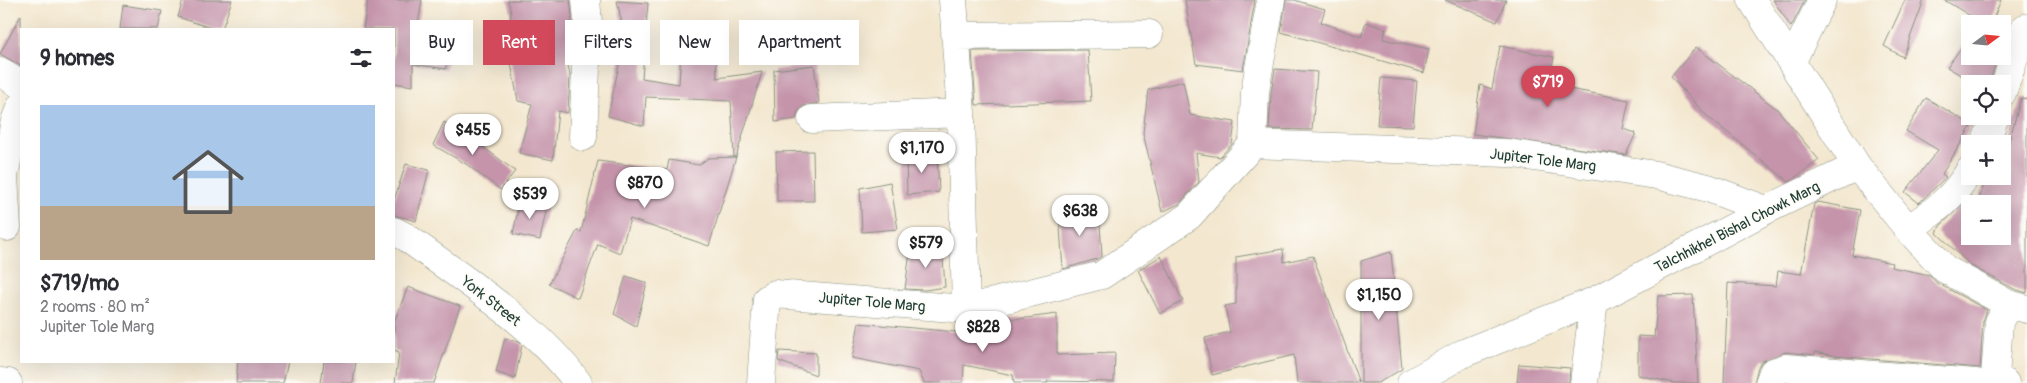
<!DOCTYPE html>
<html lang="en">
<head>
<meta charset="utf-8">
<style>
  :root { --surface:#fff; --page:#f7f7f7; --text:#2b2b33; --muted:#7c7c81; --line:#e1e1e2; --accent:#d1495b }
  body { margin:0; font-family:Pangolin,sans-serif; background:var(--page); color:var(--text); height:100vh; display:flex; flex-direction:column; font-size:19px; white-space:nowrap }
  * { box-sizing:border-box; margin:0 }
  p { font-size:16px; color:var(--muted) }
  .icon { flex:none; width:28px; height:28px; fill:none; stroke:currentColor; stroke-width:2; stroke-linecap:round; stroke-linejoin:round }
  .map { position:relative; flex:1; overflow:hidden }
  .panel { position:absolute; left:20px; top:28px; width:375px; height:335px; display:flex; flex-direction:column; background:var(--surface); border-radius:0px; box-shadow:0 5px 20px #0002 }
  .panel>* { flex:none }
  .top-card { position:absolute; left:410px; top:20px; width:475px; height:45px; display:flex; gap:10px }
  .needle { width:32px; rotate:74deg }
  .controls { position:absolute; left:1961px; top:15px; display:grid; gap:10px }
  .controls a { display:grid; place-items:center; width:50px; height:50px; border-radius:0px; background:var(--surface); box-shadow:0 5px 20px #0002; font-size:25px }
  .price { position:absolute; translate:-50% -42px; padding:0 11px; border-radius:18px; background:#fff; color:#222; font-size:16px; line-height:32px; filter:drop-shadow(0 1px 2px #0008) }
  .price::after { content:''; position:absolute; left:50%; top:30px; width:15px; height:11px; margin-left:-8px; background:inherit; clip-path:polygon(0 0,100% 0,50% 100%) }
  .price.selected { background:var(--accent); color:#fff }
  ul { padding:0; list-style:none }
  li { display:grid; align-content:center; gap:10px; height:265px; padding:0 20px }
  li+li { border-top:1px solid var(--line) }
  li span { display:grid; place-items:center; height:155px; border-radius:0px; color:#555 }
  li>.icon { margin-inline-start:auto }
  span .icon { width:90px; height:90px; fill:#fffc; stroke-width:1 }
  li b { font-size:21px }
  h2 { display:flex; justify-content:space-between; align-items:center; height:60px; padding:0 20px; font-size:21px }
  .tag { padding:0 18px; border-radius:0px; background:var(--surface); box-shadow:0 5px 20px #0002; font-size:18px; line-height:45px }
  .tag.selected { background:var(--accent); color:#fff }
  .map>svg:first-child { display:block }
  .building { fill:#c594ab; fill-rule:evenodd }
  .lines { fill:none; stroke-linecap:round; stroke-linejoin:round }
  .street-casing { stroke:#899282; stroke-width:29 }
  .street { stroke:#fff; stroke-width:28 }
  .labels { text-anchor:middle; stroke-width:4; stroke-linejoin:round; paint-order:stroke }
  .street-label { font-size:15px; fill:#1f3d34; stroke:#fdfcf7 }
</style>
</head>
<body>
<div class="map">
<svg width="2027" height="383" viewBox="0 0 2027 383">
  <rect width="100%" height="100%" fill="#fdfcf7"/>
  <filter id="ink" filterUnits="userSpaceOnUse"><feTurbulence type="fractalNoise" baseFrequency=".02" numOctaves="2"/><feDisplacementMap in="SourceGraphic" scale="10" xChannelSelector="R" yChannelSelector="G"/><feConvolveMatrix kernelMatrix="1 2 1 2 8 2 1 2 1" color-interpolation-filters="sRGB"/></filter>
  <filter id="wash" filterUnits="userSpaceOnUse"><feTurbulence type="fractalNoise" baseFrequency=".0096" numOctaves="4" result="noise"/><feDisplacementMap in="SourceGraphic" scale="20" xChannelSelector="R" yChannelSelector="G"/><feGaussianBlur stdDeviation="1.12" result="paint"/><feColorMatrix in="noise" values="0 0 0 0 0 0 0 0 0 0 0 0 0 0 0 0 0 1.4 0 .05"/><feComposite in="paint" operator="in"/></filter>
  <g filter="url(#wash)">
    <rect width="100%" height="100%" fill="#f3e7cf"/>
    <g id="blocks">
      <path class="building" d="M 183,0 L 232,0 L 222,29 L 214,29 L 178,17 Z
        M 368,0 L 422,0 L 416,36 L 447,42 L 446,69 L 413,64 L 413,86 L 394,83 L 394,29 L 363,29 Z
        M 508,0 L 570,0 L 572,16 L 567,60 L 570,75 L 568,113 L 558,111 L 553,160 L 519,153 L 532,104 L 518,101 L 509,52 L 511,12 Z
        M 1185,0 L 1255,0 L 1243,70 L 1196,64 Z
        M 1286,0 L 1294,0 L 1325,9 L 1321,22 L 1361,37 L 1366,22 L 1386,29 L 1383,39 L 1429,49 L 1424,73 L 1281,32 Z
        M 1445,0 L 1506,0 L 1497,22 Z
        M 1773,0 L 1805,0 L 1791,27 Z
        M 1905,0 L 1924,0 L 1903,57 L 1884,46 Z
        M 1944,0 L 2001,0 L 1991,24 L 1984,24 Z
        M 617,1 L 648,3 L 642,78 L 679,84 L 682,33 L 715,26 L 717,78 L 762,72 L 736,157 L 734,157 L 731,101 L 646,97 L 644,126 L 608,116 L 623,47 L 616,46 L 622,24 Z
        M 123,5 L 162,11 L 158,29 L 120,29 Z
        M 21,15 L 21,66 L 0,54 Z
        M 1969,37 L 1970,56 L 1998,56 L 1989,84 L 1976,84 L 1947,67 Z
        M 1500,46 L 1554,57 L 1548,85 L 1629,100 L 1623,129 L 1636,133 L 1626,155 L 1473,134 L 1480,85 L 1492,89 Z
        M 1696,47 L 1778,110 L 1819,160 L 1789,182 L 1708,117 L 1671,77 Z
        M 1088,50 L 1091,101 L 976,105 L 972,51 Z
        M 814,65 L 819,103 L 803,106 L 798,111 L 796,119 L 775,122 L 774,70 Z
        M 1275,69 L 1317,72 L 1312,130 L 1269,129 L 1271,93 Z
        M 1381,78 L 1417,81 L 1413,126 L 1377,125 Z
        M 1183,81 L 1190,115 L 1235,122 L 1232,144 L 1220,157 L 1196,153 L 1199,182 L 1179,204 L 1162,212 L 1143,133 L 1148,90 Z
        M 1926,98 L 1972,125 L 1942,174 L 1946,177 L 1919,203 L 1905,192 L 1938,150 L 1906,131 Z
        M 2021,98 L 2027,99 L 2027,293 L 2014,289 L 1970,265 L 1937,233 L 1940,226 L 1971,196 L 1978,202 L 1985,181 L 1998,185 L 2000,176 L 2002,176 L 2002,167 ZM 1970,204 L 2002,204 L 2002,236 L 1970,236 Z
        M 444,122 L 470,137 L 515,171 L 501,190 L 466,164 L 433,145 Z
        M 813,151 L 814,201 L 777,201 L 776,152 Z
        M 937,153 L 939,192 L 907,195 L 906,157 Z
        M 736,157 L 709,246 L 630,219 L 620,253 L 598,244 L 578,298 L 549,284 L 577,231 L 581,232 L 598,161 L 667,170 L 669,160 L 699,165 L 708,158 Z
        M 406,164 L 429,170 L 416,221 L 394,215 L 394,200 Z
        M 890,182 L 898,229 L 862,232 L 860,188 Z
        M 520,200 L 547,206 L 540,240 L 513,234 Z
        M 1818,202 L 1860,210 L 1852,255 L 1892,263 L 1891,267 L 1930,275 L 1937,283 L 1987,310 L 1983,321 L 1980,368 L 1835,356 L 1815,352 L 1815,355 L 1786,352 L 1762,361 L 1758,367 L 1754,383 L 1724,383 L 1728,283 L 1776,286 L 1778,271 L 1801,274 L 1814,204 Z
        M 1099,208 L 1102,256 L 1097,259 L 1063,269 L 1059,214 Z
        M 942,244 L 945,287 L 925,290 L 905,289 L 910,252 Z
        M 1283,249 L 1284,262 L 1313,256 L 1359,383 L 1297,383 L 1294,355 L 1212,375 L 1205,338 L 1230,332 L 1225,306 L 1236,304 L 1236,257 Z
        M 1391,252 L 1402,369 L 1378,383 L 1361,383 L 1361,261 Z
        M 1161,256 L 1183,301 L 1160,314 L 1138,270 Z
        M 626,276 L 647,283 L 636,326 L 614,314 Z
        M 408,287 L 460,306 L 434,383 L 395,383 L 399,352 L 394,350 L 394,322 Z
        M 1693,295 L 1698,383 L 1674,383 L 1638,375 L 1638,336 L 1654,337 L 1658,296 Z
        M 1057,314 L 1057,355 L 1115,353 L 1114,382 L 1047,381 L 1048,383 L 1014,383 L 1013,375 L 964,365 L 963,383 L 924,383 L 919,371 L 852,358 L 859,323 L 1000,336 L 1001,320 L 1026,318 Z
        M 505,338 L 519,342 L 522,345 L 515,379 L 496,372 Z
        M 779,351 L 816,353 L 816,375 L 778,361 Z
        M 238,361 L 288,361 L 283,383 L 236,383 Z
        M 324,361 L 356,361 L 353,383 L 321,383 Z
        M 1519,364 L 1570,368 L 1569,383 L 1517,383 Z"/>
    </g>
  </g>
  <g filter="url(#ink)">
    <use href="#blocks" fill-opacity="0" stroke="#899282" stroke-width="1"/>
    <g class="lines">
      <g class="street-casing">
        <path id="street" d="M 953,0 L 961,113 L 966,309
          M 1752,0 L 1857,166
          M 955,36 L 1149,34
          M 1792,61 L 1822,0
          M 0,72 L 21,85
          M 2002,93 L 2025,28
          M 812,119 L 961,113
          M 583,137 L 588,22 L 586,0
          M 1253,144 L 1508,153 L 1656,175 L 1708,188 L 1766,210
          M 1985,144 L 1995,116
          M 7,227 L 4,176 L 15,121 L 21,106
          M 1908,229 C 1933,213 1955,196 1970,170
          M 394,231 L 406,237 C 464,280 536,325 578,383
          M 0,382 L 8,383
          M 761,383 L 767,299 L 775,294 L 966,309 L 1102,275 L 1189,216 L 1253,144 L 1255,91 L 1271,0
          M 1411,383 L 1464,353 L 1594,301 L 1766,210 L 1857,166 L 1908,229 L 1945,269 L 2008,304 L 2027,309
          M 1584,383 L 1594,301
          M 1769,383 L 1773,372 L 1785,368 L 1976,383
          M 2005,383 L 1995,377 L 1999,322 L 2008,304"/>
      </g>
      <use href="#street" class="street"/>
    </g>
  </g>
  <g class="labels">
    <g class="street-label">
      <text transform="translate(1543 160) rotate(7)" y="5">Jupiter Tole Marg</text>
      <text transform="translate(1737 227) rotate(-27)" y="5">Talchhikhel Bishal Chowk Marg</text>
      <text transform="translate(491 301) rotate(38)" y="5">York Street</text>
      <text transform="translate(872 302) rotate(5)" y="5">Jupiter Tole Marg</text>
    </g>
  </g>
</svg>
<div class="controls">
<a><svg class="needle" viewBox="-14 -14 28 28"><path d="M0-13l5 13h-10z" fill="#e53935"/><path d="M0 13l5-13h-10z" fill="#7c7c81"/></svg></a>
<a><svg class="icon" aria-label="locate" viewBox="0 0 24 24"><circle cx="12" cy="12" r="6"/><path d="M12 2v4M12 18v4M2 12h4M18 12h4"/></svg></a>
<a>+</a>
<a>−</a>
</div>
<b class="price selected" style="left:1548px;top:108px">$719</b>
<b class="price" style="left:473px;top:156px">$455</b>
<b class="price" style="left:922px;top:174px">$1,170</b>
<b class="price" style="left:645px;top:209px">$870</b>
<b class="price" style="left:530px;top:220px">$539</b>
<b class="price" style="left:1080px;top:237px">$638</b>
<b class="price" style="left:926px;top:269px">$579</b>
<b class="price" style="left:1379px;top:321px">$1,150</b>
<b class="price" style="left:983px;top:353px">$828</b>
<div class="top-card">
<a class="tag">Buy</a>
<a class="tag selected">Rent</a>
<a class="tag">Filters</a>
<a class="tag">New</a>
<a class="tag">Apartment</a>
</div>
<section class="panel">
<h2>9 homes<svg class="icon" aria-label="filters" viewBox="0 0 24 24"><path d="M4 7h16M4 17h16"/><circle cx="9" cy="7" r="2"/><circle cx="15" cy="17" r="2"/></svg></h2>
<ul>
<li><span style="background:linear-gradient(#a9c7e8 65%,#b9a48a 0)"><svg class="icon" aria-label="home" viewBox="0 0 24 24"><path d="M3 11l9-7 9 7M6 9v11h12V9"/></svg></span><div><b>$719/mo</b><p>2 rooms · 80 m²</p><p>Jupiter Tole Marg</p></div></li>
</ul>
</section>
</div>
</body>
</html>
